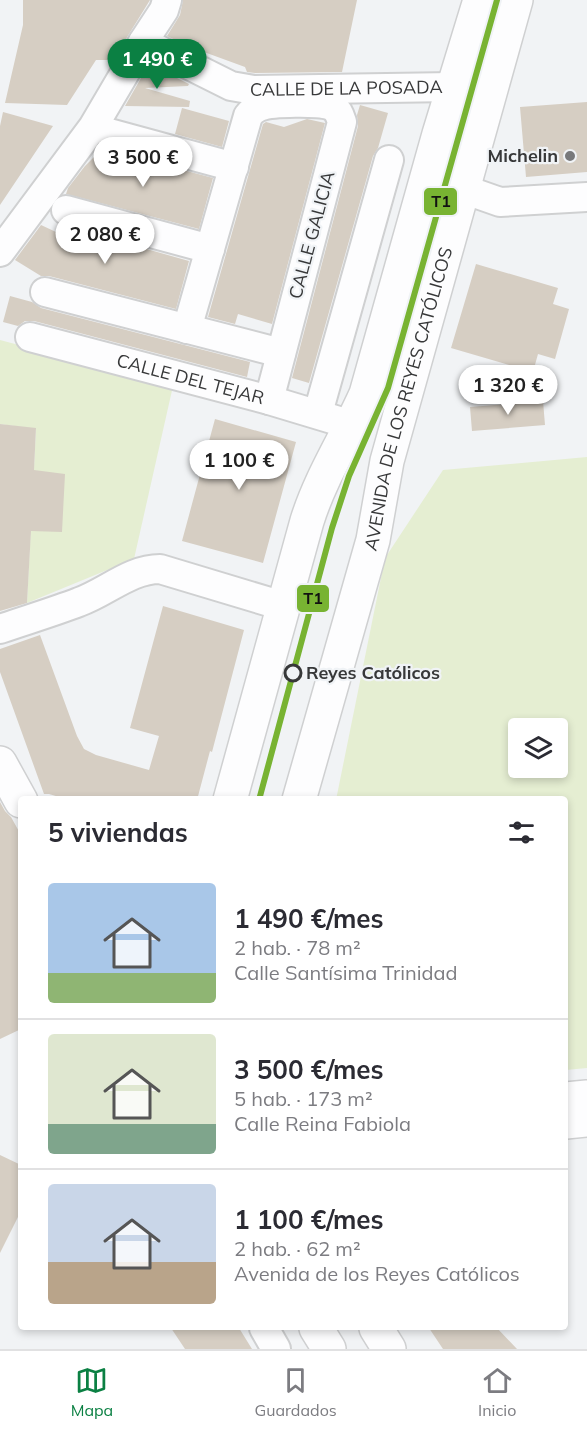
<!DOCTYPE html>
<html lang="es">
<head>
<meta charset="utf-8">
<style>
  :root { --surface:#fff; --page:#f2f2f3; --text:#2b2b33; --muted:#7c7c81; --line:#e1e1e2; --accent:#0b8043 }
  body { margin:0; font-family:Mulish,sans-serif; background:var(--page); color:var(--text); height:100vh; display:flex; flex-direction:column; font-size:22px; white-space:nowrap }
  * { box-sizing:border-box; margin:0 }
  p { font-size:20px; color:var(--muted) }
  .icon { flex:none; width:33px; height:33px; fill:none; stroke:currentColor; stroke-width:2; stroke-linecap:round; stroke-linejoin:round }
  .map { position:relative; flex:1; overflow:hidden }
  .drawer { position:absolute; left:18px; top:796px; width:550px; height:534px; display:flex; flex-direction:column; background:var(--surface); border-radius:6px; box-shadow:0 3px 9px #0003 }
  .drawer>* { flex:none }
  .buttons { position:absolute; left:508px; top:718px; display:grid; gap:12px }
  .buttons a { display:grid; place-items:center; width:60px; height:60px; border-radius:6px; background:var(--surface); box-shadow:0 3px 9px #0003; font-size:30px }
  .price { position:absolute; translate:-50% -51px; padding:0 14px; border-radius:21px; background:#fff; color:#222; font-size:20px; line-height:39px; filter:drop-shadow(0 2px 3px #0008) }
  .price::after { content:''; position:absolute; left:50%; top:36px; width:18px; height:14px; margin-left:-9px; background:inherit; clip-path:polygon(0 0,100% 0,50% 100%) }
  .price.selected { background:var(--accent); color:#fff }
  ul { padding:0; list-style:none }
  li { display:flex; align-items:center; gap:18px; height:150px; padding:0 30px }
  li+li { border-top:2px solid var(--line) }
  li span { display:grid; place-items:center; flex:none; width:168px; height:120px; border-radius:6px; color:#555 }
  li>.icon { margin-inline-start:auto }
  span .icon { width:72px; height:72px; fill:#fffc; stroke-width:1 }
  li b { font-size:26px }
  h2 { display:flex; justify-content:space-between; align-items:center; height:72px; padding:0 30px; font-size:26px }
  .tab-bar { display:flex; justify-content:space-around; align-items:center; height:84px; border-top:2px solid var(--line); background:var(--surface); font-size:16px; color:var(--muted) }
  .tab-bar a { display:grid; justify-items:center; gap:3px }
  .tab-bar .selected { color:var(--accent) }
  .map>svg:first-child { display:block }
  .green { fill:#e5eed2; fill-rule:evenodd }
  .building { fill:#d6cec3 }
  .lines { fill:none; stroke-linecap:round; stroke-linejoin:round }
  .street-casing { stroke:#cfd0d1; stroke-width:32 }
  .secondary-casing { stroke:#cfd0d1; stroke-width:36 }
  .street { stroke:#fdfdfe; stroke-width:28 }
  .secondary { stroke:#fdfdfe; stroke-width:33 }
  .rail-1-casing { stroke:#f0f3f6; stroke-width:10 }
  .rail-1 { stroke:#78b332; stroke-width:6 }
  .poi-dot { fill:#78797b; stroke:#f0f3f6; stroke-width:2 }
  .stop-dot { fill:#f0f3f6; stroke:#373839; stroke-width:3 }
  .labels { text-anchor:middle; stroke-width:4.5; stroke-linejoin:round; paint-order:stroke }
  .street-label { font-size:18px; fill:#373839; stroke:#f0f3f6 }
  .poi-label { font-size:18px; font-weight:bold; fill:#373839; stroke:#f0f3f6; text-anchor:end }
  .stop-label { font-size:18px; font-weight:bold; fill:#373839; stroke:#f0f3f6; text-anchor:start }
  .line-badge { stroke:#f0f3f6; stroke-width:2 }
  .pale-badge-label { font-size:16px; text-anchor:middle; font-weight:bold; fill:#111 }
</style>
</head>
<body>
<div class="map">
<svg width="587" height="1349" viewBox="0 0 587 1349">
  <rect width="100%" height="100%" fill="#f1f3f5"/>
  <path class="green" d="M 0,340 L 173,386 L 134,559 L 27,603 L 36,429 L 0,424 Z
    M 587,457 L 587,1068 L 566,1070 L 566,800 L 336,800 L 385,558 L 443,470 ZM 519,729 L 558,729 L 558,768 L 519,768 Z"/>
  <path class="building" d="M 23,0 L 150,0 L 113,60 L 96,60 L 67,105 L 5,103 L 23,25 Z
    M 183,0 L 357,0 L 342,72 L 255,73 L 247,72 L 245,67 L 204,52 L 203,54 L 167,36 L 180,15 Z
    M 149,64 L 189,84 L 188,86 L 145,88 L 190,101 L 189,107 L 125,106 Z
    M 587,102 L 587,172 L 526,177 L 520,107 Z
    M 360,105 L 388,113 L 378,148 L 373,156 L 309,383 L 292,378 L 358,126 L 357,115 Z
    M 182,108 L 229,121 L 222,147 L 175,134 Z
    M 3,112 L 53,126 L 0,205 L 0,126 Z
    M 307,119 L 325,123 L 272,324 L 238,314 L 235,324 L 208,317 L 263,124 L 266,122 L 284,127 Z
    M 99,146 L 105,149 L 213,178 L 199,229 L 66,194 L 68,188 L 85,166 L 94,157 L 95,152 Z
    M 58,224 L 189,261 L 176,309 L 49,276 L 41,276 L 15,260 L 41,225 L 56,232 Z
    M 476,264 L 558,288 L 553,304 L 569,309 L 555,359 L 538,354 L 533,372 L 451,348 Z
    M 10,296 L 32,302 L 41,308 L 250,362 L 247,377 L 34,321 L 25,321 L 18,326 L 3,322 Z
    M 543,401 L 545,425 L 472,431 L 470,407 Z
    M 215,419 L 296,442 L 263,563 L 182,541 Z
    M 0,424 L 36,428 L 34,470 L 65,474 L 62,532 L 31,531 L 27,603 L 0,611 Z
    M 163,606 L 244,630 L 212,752 L 210,751 L 197,800 L 69,800 L 49,794 L 44,794 L 0,672 L 0,649 L 40,635 L 77,736 L 84,749 L 96,755 L 149,770 L 159,736 L 130,728 Z
    M 0,802 L 5,811 L 11,817 L 21,835 L 21,1029 L 0,1039 Z
    M 0,1155 L 21,1165 L 21,1211 L 0,1253 Z
    M 171,1328 L 239,1328 L 252,1349 L 185,1349 Z
    M 429,1328 L 497,1328 L 517,1349 L 443,1349 Z"/>
  <g class="lines">
    <g class="street-casing">
      <g id="street">
        <path id="s1" d="M 143,42 L 231,86 L 254,90 L 453,87"/>
        <path d="M 109,133 L 234,167"/>
        <path d="M 463,189 L 500,202 L 587,197"/>
        <path d="M 66,210 L 210,249"/>
        <path d="M 0,252 L 93,127 L 143,42 L 164,10 L 167,0"/>
        <path d="M 45,292 L 281,353"/>
        <path d="M 187,329 L 248,116 C 251,112 254,109 259,107 C 270,102 321,101 331,106 C 338,109 340,116 342,122 L 269,400"/>
        <path id="s2" d="M 30,337 L 269,400 L 352,425"/>
        <path d="M 318,413 L 389,160"/>
        <path d="M 0,629 C 26,620 53,612 79,602 C 107,592 130,569 160,569 L 283,606"/>
        <path d="M 264,1328 L 276,1349"/>
      </g>
    </g>
    <g class="secondary-casing">
      <g id="secondary">
        <path d="M 0,763 L 21,801"/>
        <path d="M 230,800 L 307,521 C 321,476 347,437 366,394 L 439,134 L 480,0"/>
        <path id="s3" d="M 299,800 L 373,540 L 387,461 L 516,0"/>
        <path d="M 566,1099 L 587,1097"/>
        <path d="M 566,1122 L 587,1120"/>
        <path d="M 316,1328 L 329,1349"/>
        <path d="M 376,1328 L 389,1349"/>
      </g>
    </g>
    <use href="#street" class="street"/>
    <use href="#secondary" class="secondary"/>
    <g class="rail-1-casing">
      <path id="rail-1" d="M 259,800 L 332,528 L 349,476 L 388,388 L 497,0"/>
    </g>
    <use href="#rail-1" class="rail-1"/>
  </g>
  <circle class="poi-dot" cx="570" cy="156" r="6"/>
  <circle class="stop-dot" cx="293" cy="673" r="8"/>
  <g class="labels">
    <g class="street-label">
      <text dy="6" stroke="none"><textPath href="#s1" startOffset="214">CALLE DE LA POSADA</textPath></text>
      <text transform="translate(312 235) rotate(-75)" y="6">CALLE GALICIA</text>
      <text dy="6" stroke="none"><textPath href="#s2" startOffset="166">CALLE DEL TEJAR</textPath></text>
      <text dy="6" stroke="none"><textPath href="#s3" startOffset="416">AVENIDA DE LOS REYES CATÓLICOS</textPath></text>
    </g>
    <g class="poi-label">
      <text x="558" y="162">Michelin</text>
    </g>
    <g class="stop-label">
      <text x="306" y="679">Reyes Católicos</text>
    </g>
  </g>
  <g class="line-badge">
    <rect x="423" y="187" width="35" height="29" rx="6" fill="#78b332"/>
    <rect x="296" y="584" width="34" height="29" rx="6" fill="#78b332"/>
  </g>
  <g class="pale-badge-label">
    <text x="441" y="207">T1</text>
    <text x="313" y="604">T1</text>
  </g>
</svg>
<div class="buttons">
<a><svg class="icon" aria-label="layers" viewBox="0 0 24 24"><path d="M12 4l9 5-9 5-9-5zM3 14l9 5 9-5"/></svg></a>
</div>
<b class="price selected" style="left:157px;top:90px">1 490 €</b>
<b class="price" style="left:143px;top:188px">3 500 €</b>
<b class="price" style="left:105px;top:265px">2 080 €</b>
<b class="price" style="left:508px;top:416px">1 320 €</b>
<b class="price" style="left:239px;top:491px">1 100 €</b>
<section class="drawer">
<h2>5 viviendas<svg class="icon" aria-label="filters" viewBox="0 0 24 24"><path d="M4 7h16M4 17h16"/><circle cx="9" cy="7" r="2"/><circle cx="15" cy="17" r="2"/></svg></h2>
<ul>
<li><span style="background:linear-gradient(#a9c7e8 75%,#8fb573 0)"><svg class="icon" aria-label="home" viewBox="0 0 24 24"><path d="M3 11l9-7 9 7M6 9v11h12V9"/></svg></span><div><b>1 490 €/mes</b><p>2 hab. · 78 m²</p><p>Calle Santísima Trinidad</p></div></li>
<li><span style="background:linear-gradient(#dfe7d0 75%,#7fa58c 0)"><svg class="icon" aria-label="home" viewBox="0 0 24 24"><path d="M3 11l9-7 9 7M6 9v11h12V9"/></svg></span><div><b>3 500 €/mes</b><p>5 hab. · 173 m²</p><p>Calle Reina Fabiola</p></div></li>
<li><span style="background:linear-gradient(#c9d6e8 65%,#b9a48a 0)"><svg class="icon" aria-label="home" viewBox="0 0 24 24"><path d="M3 11l9-7 9 7M6 9v11h12V9"/></svg></span><div><b>1 100 €/mes</b><p>2 hab. · 62 m²</p><p>Avenida de los Reyes Católicos</p></div></li>
</ul>
</section>
</div>
<nav class="tab-bar">
<a class="selected"><svg class="icon" aria-label="map" viewBox="0 0 24 24"><path d="M3 6l6-2 6 2 6-2v14l-6 2-6-2-6 2zM9 4v14M15 6v14"/></svg>Mapa</a>
<a><svg class="icon" aria-label="saved" viewBox="0 0 24 24"><path d="M7 4h10v16l-5-4-5 4z"/></svg>Guardados</a>
<a><svg class="icon" aria-label="home" viewBox="0 0 24 24"><path d="M3 11l9-7 9 7M6 9v11h12V9"/></svg>Inicio</a>
</nav>
</body>
</html>
